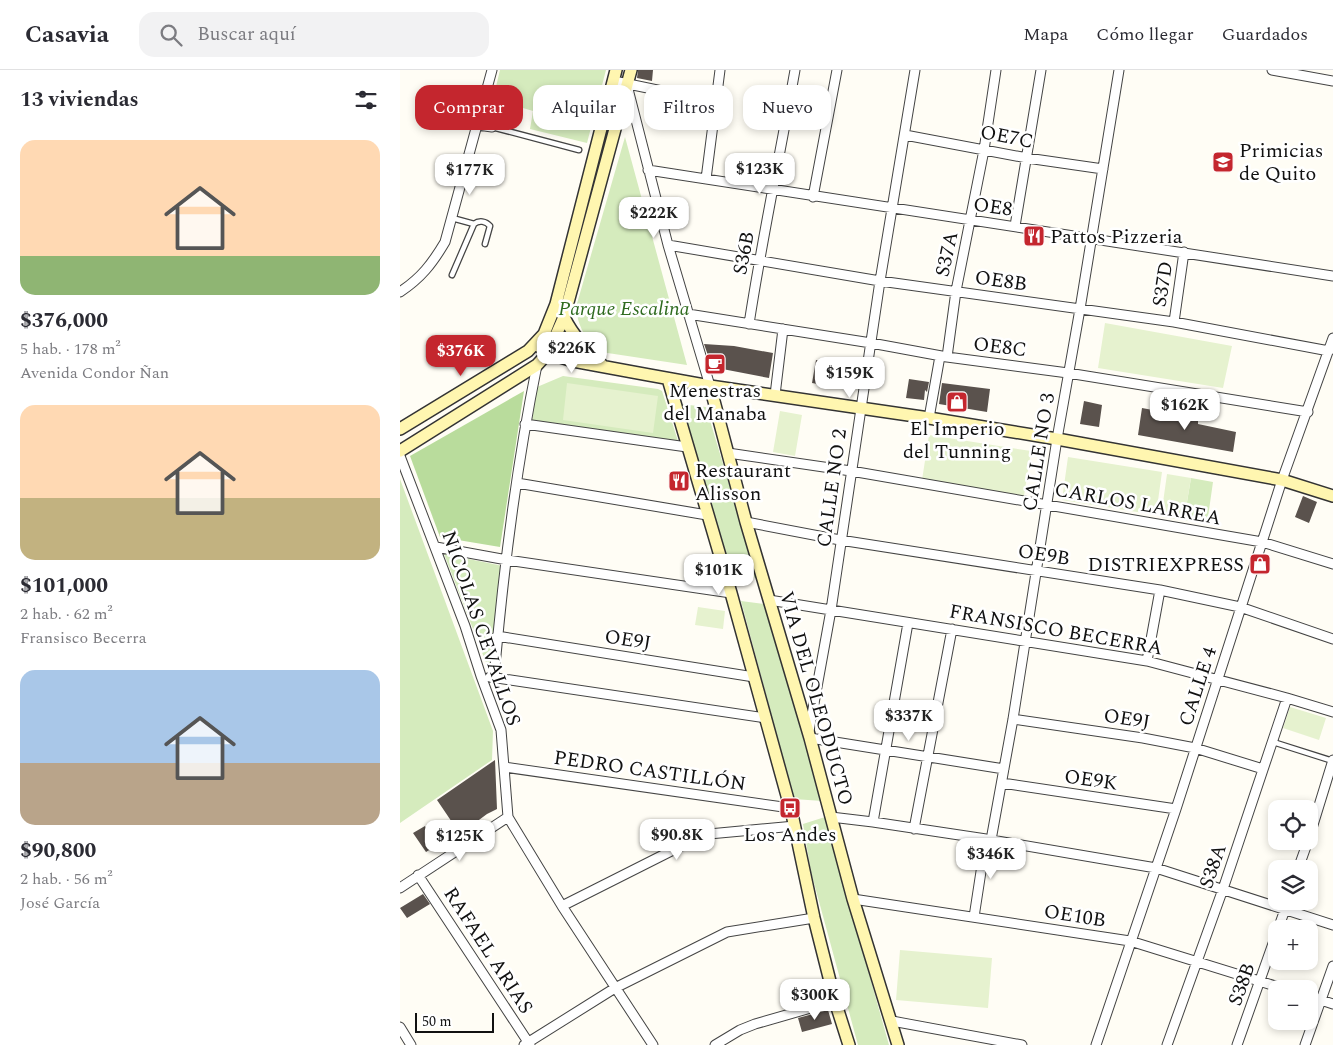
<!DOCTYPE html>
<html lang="es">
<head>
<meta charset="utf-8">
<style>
  :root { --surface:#fff; --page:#f2f2f3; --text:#2b2b33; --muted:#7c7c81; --line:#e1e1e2; --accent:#c4262e }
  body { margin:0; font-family:Spectral,serif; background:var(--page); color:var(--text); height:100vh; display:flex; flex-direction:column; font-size:19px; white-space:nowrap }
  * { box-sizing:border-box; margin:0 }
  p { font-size:16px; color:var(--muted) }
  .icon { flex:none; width:28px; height:28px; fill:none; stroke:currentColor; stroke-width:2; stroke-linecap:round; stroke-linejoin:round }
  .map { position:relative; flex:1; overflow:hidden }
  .panel { display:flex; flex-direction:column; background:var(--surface); width:400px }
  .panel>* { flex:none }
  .guide { position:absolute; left:15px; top:15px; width:475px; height:45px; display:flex; gap:10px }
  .buttons { position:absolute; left:868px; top:730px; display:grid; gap:10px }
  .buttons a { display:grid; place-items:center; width:50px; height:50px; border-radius:10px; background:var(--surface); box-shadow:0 2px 8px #0003; font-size:25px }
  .scale { position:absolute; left:15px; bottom:12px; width:79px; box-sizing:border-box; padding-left:5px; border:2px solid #111; border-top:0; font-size:14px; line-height:18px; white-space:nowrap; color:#111; -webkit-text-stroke:4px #fff; paint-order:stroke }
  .price { position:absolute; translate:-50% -42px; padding:0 11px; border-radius:10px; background:#fff; color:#222; font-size:16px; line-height:32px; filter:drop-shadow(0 1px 2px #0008) }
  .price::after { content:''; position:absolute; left:50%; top:30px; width:15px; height:11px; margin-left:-8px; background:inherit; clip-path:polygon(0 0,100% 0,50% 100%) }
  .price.on { background:var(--accent); color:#fff }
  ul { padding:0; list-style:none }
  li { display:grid; align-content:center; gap:10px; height:265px; padding:0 20px }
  li span { display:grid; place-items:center; height:155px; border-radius:15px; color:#555 }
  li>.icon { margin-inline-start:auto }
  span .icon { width:90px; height:90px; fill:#fffc; stroke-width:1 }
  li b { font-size:21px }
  h2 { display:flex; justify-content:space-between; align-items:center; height:60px; padding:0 20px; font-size:21px }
  .tag { padding:0 18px; border-radius:15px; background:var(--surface); box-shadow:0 2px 8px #0003; font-size:18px; line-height:45px }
  .tag.on { background:var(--accent); color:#fff }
  header { display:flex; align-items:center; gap:30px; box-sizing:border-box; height:70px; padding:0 25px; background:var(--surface); border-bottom:1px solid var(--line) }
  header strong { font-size:24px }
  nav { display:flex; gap:28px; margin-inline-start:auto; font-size:18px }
  .search { width:350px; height:45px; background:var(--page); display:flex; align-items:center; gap:12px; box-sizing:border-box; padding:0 18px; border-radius:15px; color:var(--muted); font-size:19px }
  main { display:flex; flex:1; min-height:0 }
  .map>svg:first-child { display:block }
  .green { fill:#d5ebbd }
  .forest { fill:#b9dc9c }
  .pitch { fill:#e6f2cf }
  .building { fill:#5a524d }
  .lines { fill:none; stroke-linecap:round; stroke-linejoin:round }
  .lane-casing { stroke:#444; stroke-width:7 }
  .street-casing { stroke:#444; stroke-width:11 }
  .secondary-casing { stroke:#333; stroke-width:14 }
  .lane { stroke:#fff; stroke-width:4.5 }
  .street { stroke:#fff; stroke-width:9 }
  .secondary { stroke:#fff6b0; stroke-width:11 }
  .labels { text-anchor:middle; stroke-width:5; stroke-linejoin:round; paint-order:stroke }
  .street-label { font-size:20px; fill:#111; stroke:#fff }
  .poi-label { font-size:20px; fill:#111; stroke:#fff; text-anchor:start }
  .park-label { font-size:20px; font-style:italic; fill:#2f6b1f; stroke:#fff }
</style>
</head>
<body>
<header>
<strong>Casavia</strong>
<div class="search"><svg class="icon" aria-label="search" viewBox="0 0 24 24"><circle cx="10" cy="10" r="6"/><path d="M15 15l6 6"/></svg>Buscar aquí</div>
<nav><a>Mapa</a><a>Cómo llegar</a><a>Guardados</a></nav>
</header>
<main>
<section class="panel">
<h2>13 viviendas<svg class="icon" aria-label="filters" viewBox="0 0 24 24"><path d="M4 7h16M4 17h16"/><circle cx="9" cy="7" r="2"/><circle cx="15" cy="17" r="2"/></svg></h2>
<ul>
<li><span style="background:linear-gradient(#ffd9b3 75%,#8fb573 0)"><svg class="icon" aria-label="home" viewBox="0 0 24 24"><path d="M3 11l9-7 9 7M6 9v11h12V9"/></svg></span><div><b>$376,000</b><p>5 hab. · 178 m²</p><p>Avenida Condor Ñan</p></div></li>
<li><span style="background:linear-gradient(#ffd9b3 60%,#c2b280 0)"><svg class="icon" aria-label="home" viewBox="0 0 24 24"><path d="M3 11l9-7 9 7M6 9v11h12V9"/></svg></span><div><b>$101,000</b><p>2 hab. · 62 m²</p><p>Fransisco Becerra</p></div></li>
<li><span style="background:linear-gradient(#a9c7e8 60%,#b9a48a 0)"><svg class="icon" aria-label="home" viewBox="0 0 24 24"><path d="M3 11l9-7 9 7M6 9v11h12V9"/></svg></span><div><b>$90,800</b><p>2 hab. · 56 m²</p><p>José García</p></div></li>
</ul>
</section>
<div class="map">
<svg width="933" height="975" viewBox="0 0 933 975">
  <rect width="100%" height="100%" fill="#fffdf5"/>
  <path class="green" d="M 100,0 L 206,0 L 187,73 L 130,59 L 133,41 L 93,29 Z
    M 225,67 L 287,295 L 201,282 C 185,269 178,257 176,237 Z
    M 163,306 L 258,319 L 262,321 L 278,371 L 132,350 L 137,317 Z
    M 281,334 L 306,337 L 357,508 L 331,504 Z
    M 791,408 L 813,412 L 807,454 L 784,450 Z
    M 0,409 L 93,661 L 92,690 L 0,753 Z
    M 44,484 L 103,496 L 90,603 Z
    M 341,531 L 365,534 L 422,731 L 394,729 Z
    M 425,747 L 489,975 L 458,975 L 411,802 L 403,754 Z"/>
  <path class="forest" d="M 124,321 L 100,477 L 40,467 L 10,386 Z"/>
  <path class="pitch" d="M 705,253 L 832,276 L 823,318 L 698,298 Z
    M 167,313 L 258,326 L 253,363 L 163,350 Z
    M 380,341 L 402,345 L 395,386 L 373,382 Z
    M 529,365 L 631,381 L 624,426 L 522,410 Z
    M 668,387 L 762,402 L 756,445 L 662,430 Z
    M 767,404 L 791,408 L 784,450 L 761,447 Z
    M 298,537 L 325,541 L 323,559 L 295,555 Z
    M 890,637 L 926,648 L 919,670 L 883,658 Z
    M 500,880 L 592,888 L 588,938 L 496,930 Z"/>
  <path class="building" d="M 238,0 L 253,0 L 252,11 L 237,8 Z
    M 304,274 L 334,276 L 373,283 L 369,308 L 312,297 Z
    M 416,290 L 455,296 L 452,317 L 448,319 L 412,313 Z
    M 509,309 L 529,312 L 527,322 L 525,320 L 524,330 L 506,328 Z
    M 542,313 L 590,319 L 587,342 L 539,334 Z
    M 684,331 L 702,335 L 699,357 L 680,354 Z
    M 742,338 L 763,342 L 762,346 L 780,350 L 781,347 L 798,351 L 798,354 L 836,362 L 833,382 L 738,365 Z
    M 903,426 L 917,432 L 909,453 L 895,447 Z
    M 95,690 L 97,739 L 87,744 L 60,764 L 37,730 Z
    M 25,756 L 37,775 L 26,782 L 13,763 Z
    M 23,824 L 30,834 L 7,848 L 0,838 Z
    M 428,940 L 432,954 L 402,962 L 398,948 Z"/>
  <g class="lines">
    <g class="lane-casing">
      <path id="lane" d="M 92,57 L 179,80
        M 52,148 L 74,154
        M 52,205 L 74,154 C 79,150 86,151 90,156 L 85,174
        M 873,672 L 933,691"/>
    </g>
    <g class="street-casing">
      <path id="street" d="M 872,0 L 933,11
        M 214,11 L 315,32
        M 227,15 L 268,175 L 310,316
        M 78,55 L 92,57
        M 505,65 L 627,88 L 703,99
        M 248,100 L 933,206
        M 306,109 L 320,0
        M 413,127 L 437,0
        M 615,156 L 641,0
        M 268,175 L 480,211 L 774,252 L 929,281
        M 0,222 C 21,208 32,194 45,172 L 92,0
        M 288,244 L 471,273 L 547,287 L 668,303 L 908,342
        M 774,252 L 784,182
        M 349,254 C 362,169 380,85 395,0
        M 547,287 L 556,221 L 584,80 L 596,0
        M 375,325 L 383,259
        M 529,348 L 540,286
        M 125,354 L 287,377
        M 328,383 L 451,401 L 862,472 L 933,494
        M 0,386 L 65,556 L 81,606 L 101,660 L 108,747 L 162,836 L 253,975
        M 117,413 L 307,445
        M 346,452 L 440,470 L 760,520 L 840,537 L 933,569
        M 36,477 L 107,490 L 331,523
        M 369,530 L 747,591 L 887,628 L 933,642
        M 97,566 L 354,607
        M 747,591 L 760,520
        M 90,607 L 366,648
        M 94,608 C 103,503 116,398 137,295
        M 613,649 L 743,668 L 795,678 L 863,699
        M 409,661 L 431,540 L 480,211 L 515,0
        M 410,668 L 604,699
        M 104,697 L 390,738
        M 602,713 L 776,739
        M 431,747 L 473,752 L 586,769 L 756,798 L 933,855
        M 473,752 L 508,553
        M 514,759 L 552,559
        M 909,768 L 933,690
        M 591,770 L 613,649 L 657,369 L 680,239 L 719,0
        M 898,799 L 908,771
        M 18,805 L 130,975
        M 0,818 L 108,747
        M 453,829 L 730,871 L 885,919
        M 162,836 L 297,768 L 309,764 L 395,756
        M 574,847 L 586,769
        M 878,859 L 888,831
        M 909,926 L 933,934
        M 492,951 L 622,975
        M 0,957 L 11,975
        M 124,975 L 215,918 L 327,862 L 414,848
        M 315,975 L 340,960 L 355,954 L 435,931
        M 696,975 L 776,739 L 882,410 L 933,268
        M 767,975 L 823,819 L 887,628
        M 837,975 L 876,865
        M 905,975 L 933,896"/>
    </g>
    <g class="secondary-casing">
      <path id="secondary" d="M 164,247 C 173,266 188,281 203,296
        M 136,274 L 148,283 L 173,291 L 249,305 L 310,316 L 529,348 L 657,369 L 882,410 L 933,426
        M 268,309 L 331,523 L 392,744 L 414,848 L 435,931 L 449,975
        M 310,316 L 346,452 L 410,668 L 453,829 L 498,975
        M 0,359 L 128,281 L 144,264 L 156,234 L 216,0
        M 0,381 L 137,295 L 148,283 L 164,247 L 231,0"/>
    </g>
    <use href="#lane" class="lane"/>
    <use href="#street" class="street"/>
    <use href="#secondary" class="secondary"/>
  </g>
  <defs>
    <g id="university-square" transform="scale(1.125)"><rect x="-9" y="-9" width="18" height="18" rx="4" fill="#c4262e" stroke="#fff"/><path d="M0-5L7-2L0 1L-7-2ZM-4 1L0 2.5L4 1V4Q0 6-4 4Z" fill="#fff"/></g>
    <g id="restaurant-square" transform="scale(1.125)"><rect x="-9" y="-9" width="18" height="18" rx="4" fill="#c4262e" stroke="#fff"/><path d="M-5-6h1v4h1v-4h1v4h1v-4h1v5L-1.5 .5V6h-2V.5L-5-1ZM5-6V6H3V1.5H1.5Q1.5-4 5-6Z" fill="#fff"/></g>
    <g id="cafe-square" transform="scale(1.125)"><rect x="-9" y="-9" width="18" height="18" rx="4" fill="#c4262e" stroke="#fff"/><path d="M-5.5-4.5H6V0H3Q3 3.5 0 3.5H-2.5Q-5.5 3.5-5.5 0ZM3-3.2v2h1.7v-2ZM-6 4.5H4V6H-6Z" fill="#fff"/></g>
    <g id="shop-square" transform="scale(1.125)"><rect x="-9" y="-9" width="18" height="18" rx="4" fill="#c4262e" stroke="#fff"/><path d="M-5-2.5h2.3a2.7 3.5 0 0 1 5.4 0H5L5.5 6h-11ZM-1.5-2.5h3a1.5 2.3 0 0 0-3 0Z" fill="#fff"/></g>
    <g id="bus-square" transform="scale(1.125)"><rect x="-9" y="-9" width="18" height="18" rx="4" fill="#c4262e" stroke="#fff"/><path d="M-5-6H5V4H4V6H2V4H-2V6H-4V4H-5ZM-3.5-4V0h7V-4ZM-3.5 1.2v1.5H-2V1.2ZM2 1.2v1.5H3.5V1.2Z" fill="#fff"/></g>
  </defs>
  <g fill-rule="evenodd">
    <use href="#university-square" x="823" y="92"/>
    <use href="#restaurant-square" x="634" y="166"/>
    <use href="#cafe-square" x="315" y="294"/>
    <use href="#shop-square" x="557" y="332"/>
    <use href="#restaurant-square" x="279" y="411"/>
    <use href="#shop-square" x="860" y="494"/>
    <use href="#bus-square" x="390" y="738"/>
  </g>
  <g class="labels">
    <g class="street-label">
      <text transform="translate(607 66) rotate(11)" y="7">OE7C</text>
      <text transform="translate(593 136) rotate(8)" y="7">OE8</text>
      <text transform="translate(343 183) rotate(-79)" y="7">S36B</text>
      <text transform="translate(546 184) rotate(-78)" y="7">S37A</text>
      <text transform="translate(601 210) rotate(8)" y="7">OE8B</text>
      <text transform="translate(762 214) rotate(-81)" y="7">S37D</text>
      <text transform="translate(600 276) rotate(7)" y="7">OE8C</text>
      <text transform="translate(638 382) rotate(-81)" y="7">CALLE NO 3</text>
      <text transform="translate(431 418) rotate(-82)" y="7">CALLE NO 2</text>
      <text transform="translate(738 433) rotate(10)" y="7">CARLOS LARREA</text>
      <text transform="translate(644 484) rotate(9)" y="7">OE9B</text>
      <text transform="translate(82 558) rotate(71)" y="7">NICOLAS CEVALLOS</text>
      <text transform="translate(656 559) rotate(10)" y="7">FRANSISCO BECERRA</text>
      <text transform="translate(228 569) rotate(9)" y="7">OE9J</text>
      <text transform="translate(797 616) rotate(-72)" y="7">CALLE 4</text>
      <text transform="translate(417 628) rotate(74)" y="7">VIA DEL OLEODUCTO</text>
      <text transform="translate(727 648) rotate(9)" y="7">OE9J</text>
      <text transform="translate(250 700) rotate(8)" y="7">PEDRO CASTILLÓN</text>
      <text transform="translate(691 709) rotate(8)" y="7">OE9K</text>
      <text transform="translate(812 796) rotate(-71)" y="7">S38A</text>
      <text transform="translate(675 845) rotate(9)" y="7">OE10B</text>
      <text transform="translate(89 880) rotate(57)" y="7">RAFAEL ARIAS</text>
      <text transform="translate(841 914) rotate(-70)" y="7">S38B</text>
    </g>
    <g class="poi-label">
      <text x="839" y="87">Primicias<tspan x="839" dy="23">de Quito</tspan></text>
      <text x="650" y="173">Pattos Pizzeria</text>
      <text x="315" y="327" text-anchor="middle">Menestras<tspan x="315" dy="23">del Manaba</tspan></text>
      <text x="557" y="365" text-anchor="middle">El Imperio<tspan x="557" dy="23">del Tunning</tspan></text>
      <text x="295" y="407">Restaurant<tspan x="295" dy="23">Alisson</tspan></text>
      <text x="844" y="501" text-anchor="end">DISTRIEXPRESS</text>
      <text x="390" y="771" text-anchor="middle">Los Andes</text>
    </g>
    <g class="park-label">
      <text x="224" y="245">Parque Escalina</text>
    </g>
  </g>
</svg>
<div class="buttons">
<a><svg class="icon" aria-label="locate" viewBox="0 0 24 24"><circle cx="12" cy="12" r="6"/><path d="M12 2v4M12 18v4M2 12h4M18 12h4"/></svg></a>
<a><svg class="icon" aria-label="layers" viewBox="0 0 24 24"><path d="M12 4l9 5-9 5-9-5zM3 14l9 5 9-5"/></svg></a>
<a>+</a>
<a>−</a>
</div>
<div class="scale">50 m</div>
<b class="price" style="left:360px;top:125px">$123K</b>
<b class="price" style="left:70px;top:126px">$177K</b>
<b class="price" style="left:254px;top:169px">$222K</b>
<b class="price" style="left:172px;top:304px">$226K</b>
<b class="price on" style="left:61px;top:307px">$376K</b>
<b class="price" style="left:450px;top:329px">$159K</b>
<b class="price" style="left:785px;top:361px">$162K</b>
<b class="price" style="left:319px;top:526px">$101K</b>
<b class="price" style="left:509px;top:672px">$337K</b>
<b class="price" style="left:277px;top:791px">$90.8K</b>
<b class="price" style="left:60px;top:792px">$125K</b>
<b class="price" style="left:591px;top:810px">$346K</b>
<b class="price" style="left:415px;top:951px">$300K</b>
<div class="guide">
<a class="tag on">Comprar</a>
<a class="tag">Alquilar</a>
<a class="tag">Filtros</a>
<a class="tag">Nuevo</a>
</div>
</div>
</main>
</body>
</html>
